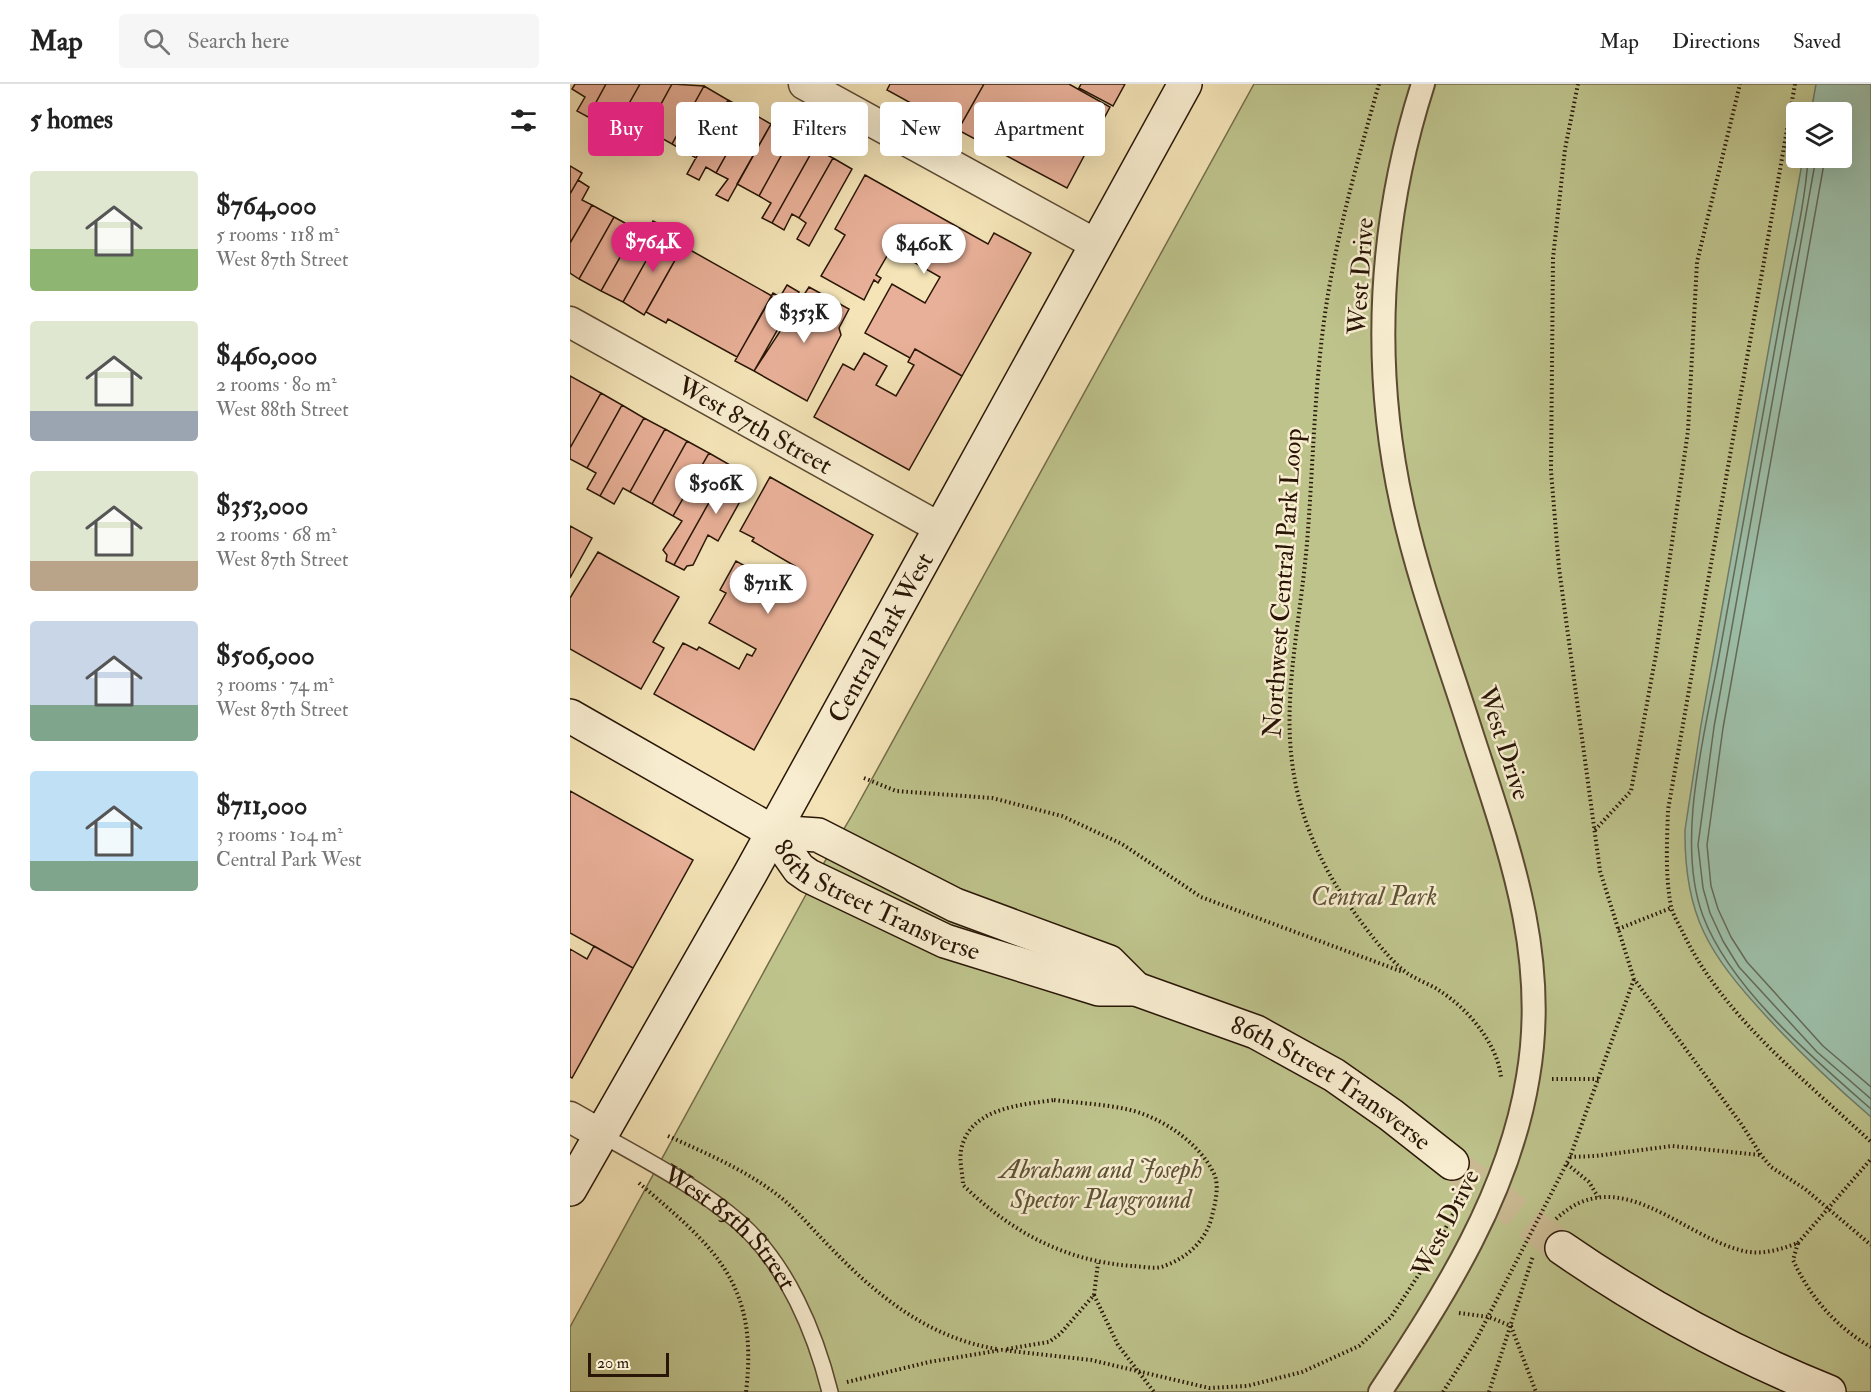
<!DOCTYPE html>
<html lang="en">
<head>
<meta charset="utf-8">
<style>
  :root { --surface:#fff; --page:#f6f6f6; --text:#222; --muted:#767676; --line:#e0e0e0; --accent:#db2777 }
  body { margin:0; font-family:"IM FELL Double Pica",serif; background:var(--page); color:var(--text); height:100vh; display:flex; flex-direction:column; font-size:22px; white-space:nowrap }
  * { box-sizing:border-box; margin:0 }
  p { font-size:20px; color:var(--muted) }
  .icon { flex:none; width:33px; height:33px; fill:none; stroke:currentColor; stroke-width:2; stroke-linecap:round; stroke-linejoin:round }
  .map { position:relative; flex:1; overflow:hidden }
  .drawer { display:flex; flex-direction:column; background:var(--surface); width:570px }
  .drawer>* { flex:none }
  .guide { position:absolute; left:18px; top:18px; width:570px; height:54px; display:flex; gap:12px }
  .controls { position:absolute; left:1216px; top:18px; display:grid; gap:12px }
  .controls a { display:grid; place-items:center; width:66px; height:66px; border-radius:6px; background:var(--surface); box-shadow:0 6px 24px #0002; font-size:30px }
  .scale { position:absolute; left:18px; bottom:15px; width:81px; box-sizing:border-box; padding-left:6px; border:3px solid #291606; border-top:0; font-size:16px; line-height:21px; white-space:nowrap; color:#291606; -webkit-text-stroke:4px #f8edd0; paint-order:stroke }
  .price { position:absolute; translate:-50% -51px; padding:0 14px; border-radius:21px; background:#fff; color:#222; font-size:20px; line-height:39px; filter:drop-shadow(0 2px 3px #0008) }
  .price::after { content:''; position:absolute; left:50%; top:36px; width:18px; height:14px; margin-left:-9px; background:inherit; clip-path:polygon(0 0,100% 0,50% 100%) }
  .price.on { background:var(--accent); color:#fff }
  ul { padding:0; list-style:none }
  li { display:flex; align-items:center; gap:18px; height:150px; padding:0 30px }
  li span { display:grid; place-items:center; flex:none; width:168px; height:120px; border-radius:6px; color:#555 }
  li>.icon { margin-inline-start:auto }
  span .icon { width:72px; height:72px; fill:#fffc; stroke-width:1 }
  li b { font-size:26px }
  h2 { display:flex; justify-content:space-between; align-items:center; height:72px; padding:0 30px; font-size:26px }
  .pill { padding:0 21px; border-radius:6px; background:var(--surface); box-shadow:0 6px 24px #0002; font-size:21px; line-height:54px }
  .pill.on { background:var(--accent); color:#fff }
  header { display:flex; align-items:center; gap:36px; box-sizing:border-box; height:84px; padding:0 30px; background:var(--surface); border-bottom:2px solid var(--line) }
  header strong { font-size:28px }
  nav { display:flex; gap:33px; margin-inline-start:auto; font-size:21px }
  .search { width:420px; height:54px; background:var(--page); display:flex; align-items:center; gap:15px; box-sizing:border-box; padding:0 21px; border-radius:6px; color:var(--muted); font-size:22px }
  main { display:flex; flex:1; min-height:0 }
  .map>svg:first-child { display:block }
  .green { fill:#bec38c; stroke:#746c49; stroke-width:1.5; fill-rule:evenodd }
  .water { fill:#9dbfa9; stroke:#6f7b68; stroke-width:1.5 }
  .lines { fill:none; stroke-linecap:round; stroke-linejoin:round }
  .shore { stroke:#636a58; stroke-width:1.5 }
  .building { fill:#e8b098; stroke:#291606; stroke-width:1.5 }
  .secondary-tunnel { stroke:#cbbb94; stroke-width:33; stroke-dasharray:33 16; stroke-linecap:butt }
  .service-casing { stroke:#5c4a32; stroke-width:18 }
  .pedestrian-casing { stroke:#5c4a32; stroke-width:26 }
  .minor-casing { stroke:#5c4a32; stroke-width:33 }
  .secondary-casing { stroke:#291606; stroke-width:36 }
  .path { stroke:#291606; stroke-width:4; stroke-dasharray:1.5 3; stroke-linecap:butt }
  .service { stroke:#f8edd0; stroke-width:15 }
  .pedestrian { stroke:#f8edd0; stroke-width:22 }
  .minor { stroke:#f8edd0; stroke-width:30 }
  .secondary { stroke:#f8edd0; stroke-width:33 }
  .path-bridge { stroke:#291606; stroke-width:4; stroke-dasharray:1.5 3; stroke-linecap:butt }
  .labels { text-anchor:middle; stroke-width:5; stroke-linejoin:round; paint-order:stroke }
  .street-label { font-size:26px; fill:#291606; stroke:#f8edd0 }
  .park-label { font-size:26px; font-style:italic; fill:#5d5335; stroke:#f8edd0 }
</style>
</head>
<body>
<header>
<strong>Map</strong>
<div class="search"><svg class="icon" aria-label="search" viewBox="0 0 24 24"><circle cx="10" cy="10" r="6"/><path d="M15 15l6 6"/></svg>Search here</div>
<nav><a>Map</a><a>Directions</a><a>Saved</a></nav>
</header>
<main>
<section class="drawer">
<h2>5 homes<svg class="icon" aria-label="filters" viewBox="0 0 24 24"><path d="M4 7h16M4 17h16"/><circle cx="9" cy="7" r="2"/><circle cx="15" cy="17" r="2"/></svg></h2>
<ul>
<li><span style="background:linear-gradient(#dfe7d0 65%,#8fb573 0)"><svg class="icon" aria-label="home" viewBox="0 0 24 24"><path d="M3 11l9-7 9 7M6 9v11h12V9"/></svg></span><div><b>$764,000</b><p>5 rooms · 118 m²</p><p>West 87th Street</p></div></li>
<li><span style="background:linear-gradient(#dfe7d0 75%,#9aa5b1 0)"><svg class="icon" aria-label="home" viewBox="0 0 24 24"><path d="M3 11l9-7 9 7M6 9v11h12V9"/></svg></span><div><b>$460,000</b><p>2 rooms · 80 m²</p><p>West 88th Street</p></div></li>
<li><span style="background:linear-gradient(#dfe7d0 75%,#b9a48a 0)"><svg class="icon" aria-label="home" viewBox="0 0 24 24"><path d="M3 11l9-7 9 7M6 9v11h12V9"/></svg></span><div><b>$353,000</b><p>2 rooms · 68 m²</p><p>West 87th Street</p></div></li>
<li><span style="background:linear-gradient(#c9d6e8 70%,#7fa58c 0)"><svg class="icon" aria-label="home" viewBox="0 0 24 24"><path d="M3 11l9-7 9 7M6 9v11h12V9"/></svg></span><div><b>$506,000</b><p>3 rooms · 74 m²</p><p>West 87th Street</p></div></li>
<li><span style="background:linear-gradient(#bfe0f5 75%,#7fa58c 0)"><svg class="icon" aria-label="home" viewBox="0 0 24 24"><path d="M3 11l9-7 9 7M6 9v11h12V9"/></svg></span><div><b>$711,000</b><p>3 rooms · 104 m²</p><p>Central Park West</p></div></li>
</ul>
</section>
<div class="map">
<svg width="1301" height="1308" viewBox="0 0 1301 1308">
  <rect width="100%" height="100%" fill="#f4e4b7"/>
  <filter id="stains"><feTurbulence type="fractalNoise" baseFrequency=".00333" numOctaves="4"/><feColorMatrix values="0 0 0 0 .2 0 0 0 0 .09 0 0 0 0 .02 0 0 0 .5 -.17"/></filter>
  <radialGradient id="worn" r=".72"><stop offset=".6" stop-color="#630" stop-opacity="0"/><stop offset="1" stop-color="#630" stop-opacity=".3"/></radialGradient>
  <path class="green" d="M 684,0 L 1301,0 L 1301,1308 L 0,1308 L 0,1243 L 245,794 L 281,733 ZM 1227,28 L 1272,28 L 1272,74 L 1227,74 Z"/>
  <path class="water" d="M 1246,0 L 1301,0 L 1301,1033 C 1264,1001 1229,968 1196,932 C 1139,870 1114,832 1115,746 L 1131,641 L 1233,74 L 1272,74 L 1272,28 L 1241,28 Z"/>
  <g class="lines">
    <path class="shore" d="M 1238,74 C 1235,125 1219,184 1210,236 C 1190,348 1169,460 1149,572 C 1135,650 1105,757 1133,832 C 1160,904 1244,975 1301,1025
      M 1246,74 L 1144,643 L 1128,761 L 1133,804 L 1140,829 L 1153,857 L 1169,883 L 1247,968 L 1301,1015
      M 1255,74 L 1153,644 L 1137,761 L 1141,802 L 1148,825 L 1161,853 L 1177,878 L 1253,962 L 1301,1003"/>
  </g>
  <path class="building" d="M 5,0 L 36,0 L 18,33 L 7,27 L 15,13 L 2,5 Z
    M 36,0 L 70,0 L 52,32 L 39,25 L 30,40 L 18,33 Z
    M 70,0 L 102,0 L 65,67 L 52,60 L 66,40 L 52,32 Z
    M 102,0 L 134,2 L 102,60 L 77,46 Z
    M 320,0 L 319,0 L 414,0 L 392,39 L 380,33 L 377,39 L 317,6 Z
    M 414,0 L 499,0 L 540,23 L 497,104 L 388,46 Z
    M 511,0 L 555,0 L 543,22 L 509,4 Z
    M 134,2 L 158,16 L 126,74 L 102,60 Z
    M 158,16 L 180,28 L 146,89 L 136,83 L 129,96 L 117,90 Z
    M 180,28 L 201,40 L 158,117 L 146,111 L 158,95 L 146,89 Z
    M 201,40 L 222,52 L 189,112 L 167,100 Z
    M 222,52 L 244,64 L 202,139 L 192,134 L 201,119 L 189,112 Z
    M 244,64 L 263,74 L 229,134 L 222,130 L 214,146 L 202,139 Z
    M 263,74 L 282,85 L 239,162 L 227,155 L 236,139 L 229,134 Z
    M 0,82 L 12,89 L 0,110 Z
    M 295,91 L 418,160 L 424,149 L 461,169 L 392,292 L 345,265 L 340,274 L 295,249 L 322,200 L 355,219 L 370,193 L 321,165 L 306,191 L 311,194 L 308,199 L 304,196 L 294,216 L 251,192 L 275,151 L 265,145 Z
    M 8,96 L 19,103 L 12,116 L 22,121 L 0,159 L 0,110 Z
    M 22,121 L 44,133 L 9,195 L 0,189 L 0,159 Z
    M 44,133 L 66,145 L 31,207 L 9,195 Z
    M 83,137 L 95,143 L 53,218 L 31,207 L 66,145 L 75,151 Z
    M 95,143 L 108,151 L 100,165 L 109,169 L 74,231 L 53,218 Z
    M 113,162 L 202,212 L 167,273 L 98,235 L 96,239 L 76,228 Z
    M 217,201 L 229,208 L 184,287 L 165,277 L 203,209 L 210,213 Z
    M 239,203 L 279,225 L 269,244 L 271,251 L 237,317 L 184,287 Z
    M 345,265 L 392,292 L 339,386 L 244,333 L 273,280 L 284,286 L 294,269 L 317,282 L 306,301 L 326,312 L 344,281 L 338,278 Z
    M 0,292 L 31,309 L 0,364 Z
    M 31,309 L 52,321 L 17,384 L 0,375 L 0,364 Z
    M 52,321 L 74,334 L 30,412 L 17,405 L 26,389 L 17,384 Z
    M 74,334 L 95,345 L 60,408 L 53,404 L 44,420 L 30,412 Z
    M 95,345 L 117,357 L 82,420 L 60,408 Z
    M 117,357 L 139,369 L 103,432 L 82,420 Z
    M 139,369 L 160,381 L 104,481 L 96,477 L 97,471 L 93,466 L 112,437 L 103,432 Z
    M 160,381 L 183,394 L 148,457 L 138,451 L 123,481 L 117,482 L 114,486 L 104,481 Z
    M 200,393 L 303,451 L 184,666 L 84,610 L 113,559 L 127,566 L 129,563 L 169,585 L 177,570 L 182,572 L 186,565 L 139,539 L 156,509 L 150,506 L 166,477 L 219,506 L 222,499 L 217,496 L 225,482 L 182,457 L 184,454 L 170,447 Z
    M 0,442 L 22,454 L 0,494 Z
    M 28,468 L 109,513 L 83,558 L 94,564 L 71,605 L 0,565 L 0,514 Z
    M 0,707 L 123,776 L 63,884 L 0,849 Z
    M 24,862 L 63,884 L 2,994 L 0,993 L 0,865 L 17,875 Z"/>
  <g class="lines">
    <path class="secondary-tunnel" d="M 882,1079 L 992,1164"/>
    <g class="service-casing">
      <g id="service">
        <path id="s1" d="M 30,1050 C 78,1077 128,1103 170,1139 C 217,1181 245,1248 260,1308"/>
      </g>
    </g>
    <g class="pedestrian-casing">
      <path id="pedestrian" d="M 810,1308 C 874,1211 939,1110 958,993 C 979,871 939,765 902,651 C 878,575 849,499 832,421 C 801,280 809,137 853,0"/>
    </g>
    <g class="minor-casing">
      <g id="minor">
        <path d="M 234,0 L 527,161"/>
        <path id="s2" d="M 0,238 L 370,444"/>
        <path d="M 0,1033 L 30,1050"/>
      </g>
    </g>
    <g class="secondary-casing">
      <g id="secondary">
        <path id="s3" d="M 0,632 L 203,748 L 229,785 L 239,792 L 375,857 L 529,905 L 566,905 L 686,948 L 764,991 L 821,1031 L 882,1079"/>
        <path d="M 203,748 L 248,751 L 385,821 L 539,878 L 566,905"/>
        <path id="s4" d="M 0,1105 L 180,790 L 615,0"/>
        <path d="M 992,1164 C 1076,1222 1164,1270 1259,1308"/>
      </g>
    </g>
    <path class="path" d="M 809,0 C 787,78 765,156 754,237 C 744,311 743,385 737,459 C 726,584 694,672 760,791 C 773,815 816,875 837,889 C 847,896 860,900 870,907 C 898,925 927,959 931,993
      M 1008,0 L 995,65 L 983,174 L 981,387 L 989,484 L 1030,787 L 1064,895 L 1172,1041 L 1191,1071 L 1201,1083 L 1235,1105 L 1301,1161
      M 1225,0 L 1098,726 C 1097,757 1095,791 1101,822 C 1103,832 1110,842 1114,851 C 1155,934 1235,996 1301,1058
      M 294,694 L 326,707 L 422,714 L 492,732 L 552,760 L 631,813 L 833,888
      M 1025,746 L 1061,707 L 1086,570 L 1118,347 L 1127,178 L 1170,0
      M 1048,845 L 1101,824
      M 982,995 L 1029,995
      M 484,1016 C 508,1019 533,1020 556,1025 C 590,1032 631,1059 645,1092 C 649,1104 645,1120 642,1132 C 636,1157 617,1174 594,1182 C 585,1186 572,1182 562,1182 C 495,1177 441,1148 393,1101 C 393,1091 389,1077 391,1067 C 398,1024 450,1021 484,1016 Z
      M 98,1052 C 138,1070 180,1088 214,1116 C 230,1130 244,1147 259,1162 C 306,1211 358,1254 427,1265
      M 1000,1073 L 1025,1072 L 1102,1062 L 1190,1071
      M 997,1080 L 1019,1098 L 1028,1113
      M 69,1099 C 145,1164 189,1199 176,1308
      M 986,1135 C 1048,1077 1109,1150 1170,1166 C 1190,1172 1209,1166 1228,1159 L 1223,1176 C 1240,1213 1266,1243 1301,1263
      M 524,1211 L 548,1261 L 584,1308
      M 889,1229 L 919,1233 L 941,1242 L 966,1308
      M 437,1265 L 479,1258 L 490,1250 L 524,1211 L 528,1179
      M 277,1298 L 359,1278 L 432,1266 L 521,1276 L 639,1304 L 677,1302 L 732,1288 L 789,1262 L 821,1233 L 861,1172 L 896,1105
      M 873,1308 L 906,1256 L 1000,1073 L 1064,895
      M 919,1308 L 963,1172"/>
    <use href="#service" class="service"/>
    <use href="#pedestrian" class="pedestrian"/>
    <use href="#minor" class="minor"/>
    <use href="#secondary" class="secondary"/>
    <path class="path-bridge" d="M 1228,1159 L 1301,1075"/>
  </g>
  <g class="labels">
    <g class="street-label">
      <text transform="translate(790 192) rotate(-86)" y="9">West Drive</text>
      <text dy="9" stroke="none"><textPath href="#s2" startOffset="212">West 87th Street</textPath></text>
      <text transform="translate(712 499) rotate(-86)" y="9">Northwest Central Park Loop</text>
      <text dy="9" stroke="none"><textPath href="#s4" startOffset="633">Central Park West</textPath></text>
      <text transform="translate(935 659) rotate(72)" y="9">West Drive</text>
      <text dy="9" stroke="none"><textPath href="#s3" startOffset="362">86th Street Transverse</textPath></text>
      <text dy="9" stroke="none"><textPath href="#s3" startOffset="858">86th Street Transverse</textPath></text>
      <text transform="translate(875 1139) rotate(-63)" y="9">West Drive</text>
      <text dy="9" stroke="none"><textPath href="#s1" startOffset="162">West 85th Street</textPath></text>
    </g>
    <g class="park-label">
      <text x="804" y="821">Central Park</text>
      <text x="531" y="1094">Abraham and Joseph<tspan x="531" dy="30">Spector Playground</tspan></text>
    </g>
  </g>
  <rect width="100%" height="100%" filter="url(#stains)"/>
  <rect width="100%" height="100%" fill="url(#worn)"/>
</svg>
<div class="controls">
<a><svg class="icon" aria-label="layers" viewBox="0 0 24 24"><path d="M12 4l9 5-9 5-9-5zM3 14l9 5 9-5"/></svg></a>
</div>
<div class="scale">20 m</div>
<b class="price on" style="left:83px;top:189px">$764K</b>
<b class="price" style="left:354px;top:191px">$460K</b>
<b class="price" style="left:234px;top:260px">$353K</b>
<b class="price" style="left:146px;top:431px">$506K</b>
<b class="price" style="left:198px;top:531px">$711K</b>
<div class="guide">
<a class="pill on">Buy</a>
<a class="pill">Rent</a>
<a class="pill">Filters</a>
<a class="pill">New</a>
<a class="pill">Apartment</a>
</div>
</div>
</main>
</body>
</html>
